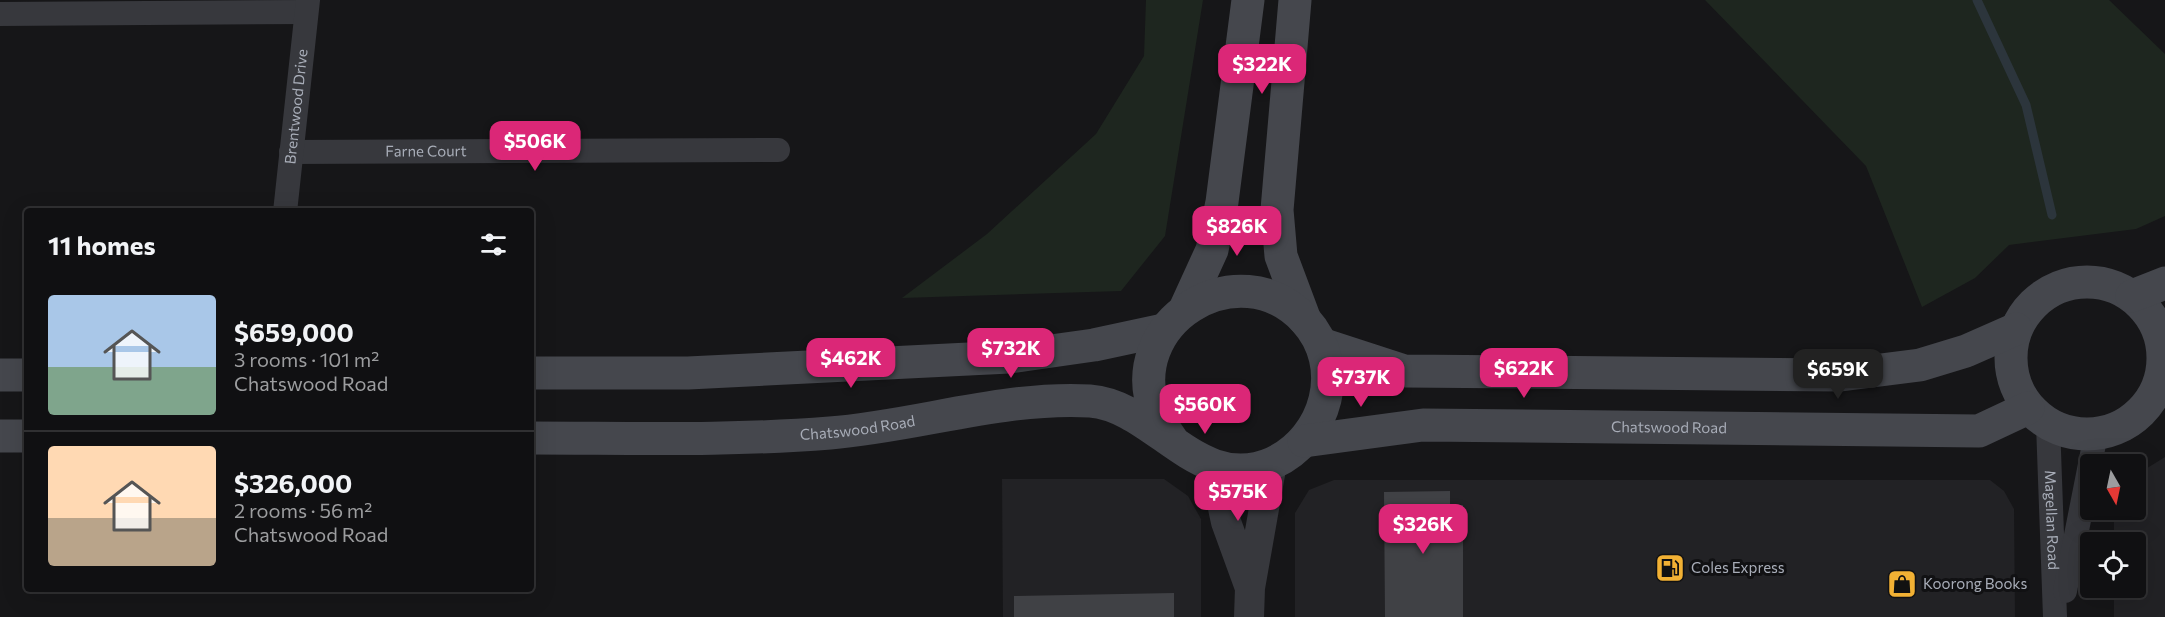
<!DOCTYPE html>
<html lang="en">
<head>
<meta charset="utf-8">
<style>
  :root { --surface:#101012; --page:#1e1e20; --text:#f1f3f6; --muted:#9c9d9f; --line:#303032; --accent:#db2777 }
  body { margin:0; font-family:Commissioner,sans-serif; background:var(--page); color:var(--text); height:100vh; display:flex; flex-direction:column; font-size:22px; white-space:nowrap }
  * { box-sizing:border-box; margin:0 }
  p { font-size:20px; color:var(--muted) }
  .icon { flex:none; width:33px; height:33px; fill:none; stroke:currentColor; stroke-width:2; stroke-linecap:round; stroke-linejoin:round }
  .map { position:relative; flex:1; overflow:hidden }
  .side { position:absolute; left:24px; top:208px; width:510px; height:384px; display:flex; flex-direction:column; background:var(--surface); border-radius:6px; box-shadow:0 6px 24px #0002,0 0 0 2px var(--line) }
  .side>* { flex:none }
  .needle { width:39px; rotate:171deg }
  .buttons { position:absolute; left:2080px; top:454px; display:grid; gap:12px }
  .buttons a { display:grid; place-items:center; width:66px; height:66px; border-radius:6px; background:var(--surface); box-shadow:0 6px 24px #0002,0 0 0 2px var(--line); font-size:30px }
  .price { position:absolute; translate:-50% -51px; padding:0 14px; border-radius:12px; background:var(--accent); color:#fff; font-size:20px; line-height:39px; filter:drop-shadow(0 2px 3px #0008) }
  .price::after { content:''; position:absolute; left:50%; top:36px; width:18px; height:14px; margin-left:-9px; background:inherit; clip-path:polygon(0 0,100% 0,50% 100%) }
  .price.selected { background:#222; color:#fff }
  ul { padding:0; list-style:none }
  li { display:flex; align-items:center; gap:18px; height:150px; padding:0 24px }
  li+li { border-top:2px solid var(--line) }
  li span { display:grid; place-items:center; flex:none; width:168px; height:120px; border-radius:6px; color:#555 }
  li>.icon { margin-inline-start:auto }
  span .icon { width:72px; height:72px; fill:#fffc; stroke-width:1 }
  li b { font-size:26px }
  h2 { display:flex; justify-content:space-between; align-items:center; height:72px; padding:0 24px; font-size:26px }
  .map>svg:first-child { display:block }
  .built { fill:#222225 }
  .green { fill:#1e261f }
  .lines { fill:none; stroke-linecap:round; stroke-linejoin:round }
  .stream { stroke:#2c353c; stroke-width:9 }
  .building { fill:#404145 }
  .minor { stroke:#37383d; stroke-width:24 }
  .tertiary { stroke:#37383d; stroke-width:30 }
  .secondary { stroke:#45474d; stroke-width:33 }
  .labels { text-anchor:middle; stroke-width:6; stroke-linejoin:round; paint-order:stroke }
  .street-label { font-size:15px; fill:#a8adb8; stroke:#111113 }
  .poi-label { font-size:15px; fill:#a8adb8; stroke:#111113; text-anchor:start }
</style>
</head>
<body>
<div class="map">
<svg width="2165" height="617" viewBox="0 0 2165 617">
  <rect width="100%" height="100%" fill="#161618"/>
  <path class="built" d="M 2165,457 L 2165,617 L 2114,617 L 2114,588 L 2136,588 L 2136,543 L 2114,543 L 2114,510 L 2136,510 L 2136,475 Z
    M 1002,479 L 1164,479 L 1188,496 L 1201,519 L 1201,617 L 1003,617 Z
    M 1334,480 L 1990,480 L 2004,491 L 2014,509 L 2015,617 L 1295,617 L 1295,513 L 1309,490 Z"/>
  <path class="green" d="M 1146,0 L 1203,0 L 1165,236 L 1121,291 L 902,298 L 987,234 L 1096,134 L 1144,56 Z
    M 1705,0 L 2109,0 L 2165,54 L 2165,216 L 2136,229 L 2009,245 L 1975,278 L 1922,307 L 1866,166 Z"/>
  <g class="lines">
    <path class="stream" d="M 1977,0 L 2026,105 L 2052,215"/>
  </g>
  <path class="building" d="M 1450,491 L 1450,505 L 1463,505 L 1463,617 L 1385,617 L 1384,492 Z
    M 1174,593 L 1174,617 L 1014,617 L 1014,596 Z"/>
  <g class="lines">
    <g class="minor">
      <path d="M 0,14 L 306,12"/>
      <path id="s1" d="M 291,152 L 778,150"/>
      <path id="s2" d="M 285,212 L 308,0"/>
      <path id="s3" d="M 2048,424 L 2055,617"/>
      <path d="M 2065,591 L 2096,434"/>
    </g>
    <path class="tertiary" d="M 1214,466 L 1226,522 L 1250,588
      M 1249,617 L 1250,588 L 1272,463"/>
    <g class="secondary">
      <path d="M 1295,0 L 1277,210 L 1281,256 L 1305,320"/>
      <circle cx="2087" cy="358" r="76"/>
      <path d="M 2132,296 L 2165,283"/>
      <path d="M 1185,309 L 1212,250 L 1222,202 L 1248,0"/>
      <path d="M 1321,344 L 1404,371 L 1841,375 L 1920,365 L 1966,351 L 2016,329"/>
      <path d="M 531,373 L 688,373 L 1009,357 L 1094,345 L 1164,330"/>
      <path d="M 0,375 L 27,375"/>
      <path d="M 0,436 L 27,436"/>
      <path id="s4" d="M 531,438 C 630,438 731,441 830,433 C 917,426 1004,396 1090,401 C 1156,406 1199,496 1273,463 C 1327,438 1347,366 1305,320 C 1239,248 1118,323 1156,415 C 1160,424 1167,432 1172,440"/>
      <path id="s5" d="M 1304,441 L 1423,425 L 1979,431 L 2028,408"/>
    </g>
  </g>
  <defs>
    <g id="fuel-square" transform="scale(1.5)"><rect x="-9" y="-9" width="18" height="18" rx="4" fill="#f2b134" stroke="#111113"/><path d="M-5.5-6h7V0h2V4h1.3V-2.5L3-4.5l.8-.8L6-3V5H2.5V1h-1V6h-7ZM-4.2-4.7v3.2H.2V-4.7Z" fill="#111"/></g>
    <g id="shop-square" transform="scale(1.5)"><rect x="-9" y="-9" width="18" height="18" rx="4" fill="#f2b134" stroke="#111113"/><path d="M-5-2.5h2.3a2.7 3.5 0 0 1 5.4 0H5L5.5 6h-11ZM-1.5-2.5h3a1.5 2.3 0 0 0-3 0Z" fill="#111"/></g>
  </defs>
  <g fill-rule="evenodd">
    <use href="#fuel-square" x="1670" y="568"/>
    <use href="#shop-square" x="1902" y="584"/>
  </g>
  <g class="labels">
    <g class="street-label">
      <text dy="5" stroke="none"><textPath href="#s2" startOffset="106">Brentwood Drive</textPath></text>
      <text dy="5" stroke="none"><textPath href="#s1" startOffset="135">Farne Court</textPath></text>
      <text dy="5" stroke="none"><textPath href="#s4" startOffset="327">Chatswood Road</textPath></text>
      <text dy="5" stroke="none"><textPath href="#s5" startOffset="366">Chatswood Road</textPath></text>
      <text dy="5" stroke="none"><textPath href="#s3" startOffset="96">Magellan Road</textPath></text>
    </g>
    <g class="poi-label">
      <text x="1691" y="573">Coles Express</text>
      <text x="1923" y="589">Koorong Books</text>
    </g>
  </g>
</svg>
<div class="buttons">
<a><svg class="needle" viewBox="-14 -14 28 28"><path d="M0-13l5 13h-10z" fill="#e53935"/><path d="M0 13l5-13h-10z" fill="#9c9d9f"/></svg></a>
<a><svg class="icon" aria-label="locate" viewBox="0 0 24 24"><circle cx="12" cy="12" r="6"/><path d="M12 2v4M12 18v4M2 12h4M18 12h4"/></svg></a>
</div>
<b class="price" style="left:1262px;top:95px">$322K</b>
<b class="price" style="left:535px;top:172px">$506K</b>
<b class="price" style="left:1237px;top:257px">$826K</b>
<b class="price" style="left:1011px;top:379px">$732K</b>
<b class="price" style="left:851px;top:389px">$462K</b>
<b class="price" style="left:1524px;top:399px">$622K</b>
<b class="price selected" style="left:1838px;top:400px">$659K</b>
<b class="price" style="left:1361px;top:408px">$737K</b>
<b class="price" style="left:1205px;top:435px">$560K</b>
<b class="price" style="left:1238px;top:522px">$575K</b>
<b class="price" style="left:1423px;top:555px">$326K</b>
<section class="side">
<h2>11 homes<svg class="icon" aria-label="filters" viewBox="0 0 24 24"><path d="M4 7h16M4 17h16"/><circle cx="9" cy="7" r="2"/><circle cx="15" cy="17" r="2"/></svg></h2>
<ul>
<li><span style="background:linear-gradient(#a9c7e8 60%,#7fa58c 0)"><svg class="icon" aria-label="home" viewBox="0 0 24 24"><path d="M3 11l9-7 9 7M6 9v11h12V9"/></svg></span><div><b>$659,000</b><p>3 rooms · 101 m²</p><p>Chatswood Road</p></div></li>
<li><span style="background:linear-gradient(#ffd9b3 60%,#b9a48a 0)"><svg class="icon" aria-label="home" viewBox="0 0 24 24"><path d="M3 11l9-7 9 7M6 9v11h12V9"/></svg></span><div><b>$326,000</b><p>2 rooms · 56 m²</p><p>Chatswood Road</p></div></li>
</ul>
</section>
</div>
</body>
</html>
